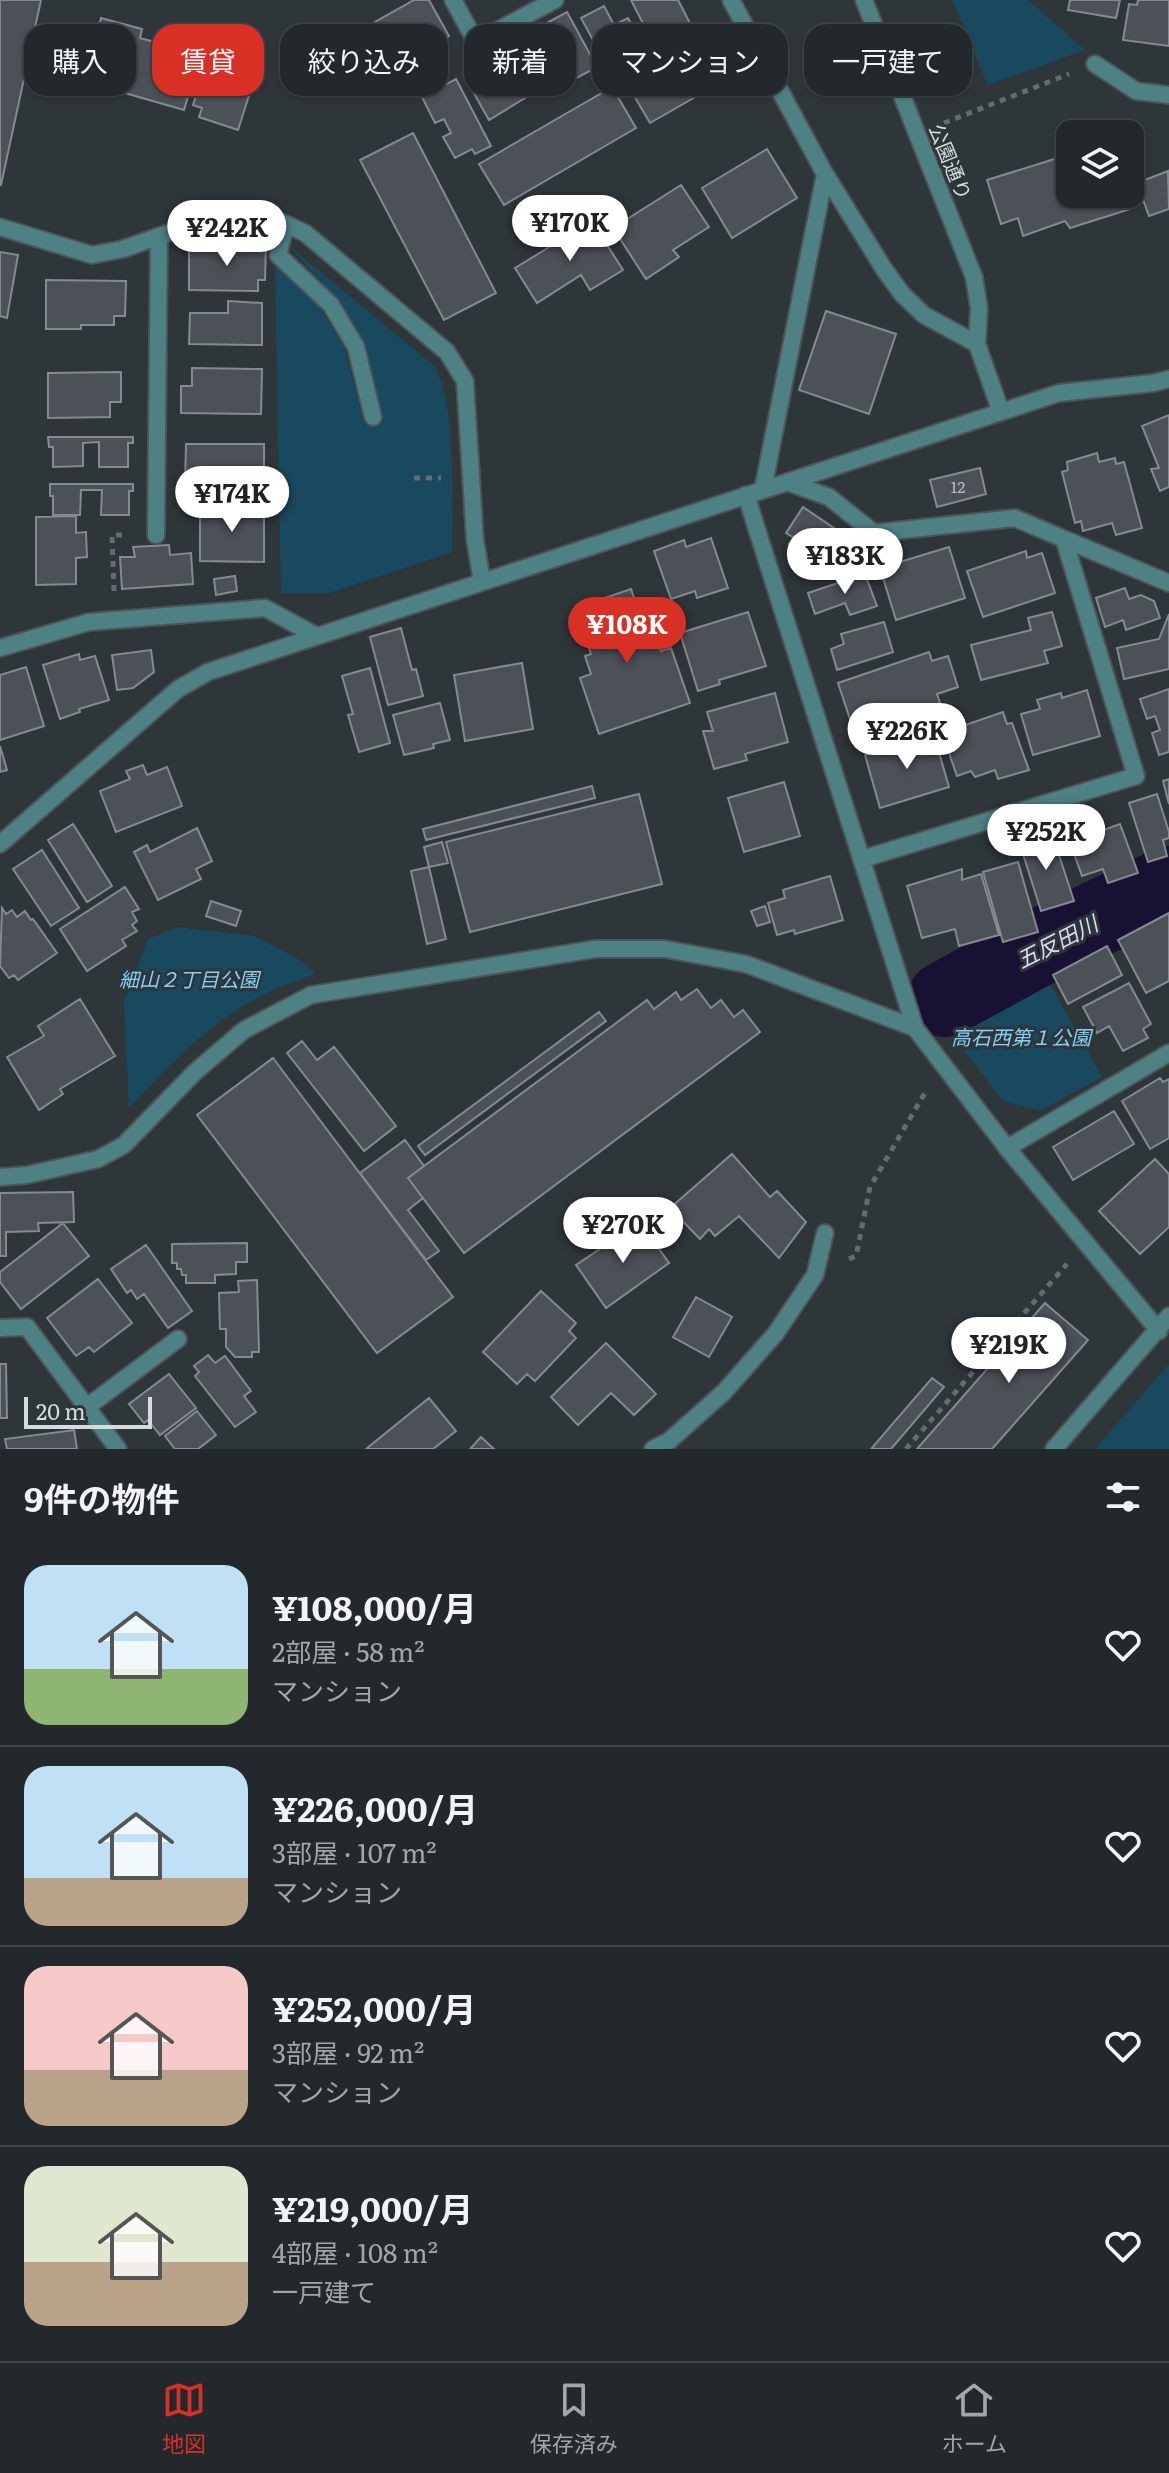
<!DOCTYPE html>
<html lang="ja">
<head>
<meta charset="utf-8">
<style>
  :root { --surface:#23282c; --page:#2b3034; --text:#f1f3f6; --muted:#a3a6a9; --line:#404448; --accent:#d93025 }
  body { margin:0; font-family:Literata,"Noto Sans JP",serif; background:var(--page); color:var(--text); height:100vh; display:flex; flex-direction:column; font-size:30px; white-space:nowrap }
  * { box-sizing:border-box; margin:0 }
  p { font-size:26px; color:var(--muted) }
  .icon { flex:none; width:44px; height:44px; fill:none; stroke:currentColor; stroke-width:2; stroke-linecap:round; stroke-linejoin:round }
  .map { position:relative; height:1449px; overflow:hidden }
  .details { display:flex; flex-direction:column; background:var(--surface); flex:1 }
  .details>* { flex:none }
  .hud { position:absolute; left:24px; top:24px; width:1122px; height:72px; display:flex; gap:16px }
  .buttons { position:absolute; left:1056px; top:120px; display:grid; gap:16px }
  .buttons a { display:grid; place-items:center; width:88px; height:88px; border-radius:16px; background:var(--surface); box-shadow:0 2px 6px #0004,0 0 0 2px var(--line); font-size:40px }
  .scale { position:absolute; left:24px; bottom:20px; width:128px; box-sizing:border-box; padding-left:8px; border:4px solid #d6dbdd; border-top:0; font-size:22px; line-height:28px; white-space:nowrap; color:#d6dbdd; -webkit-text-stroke:6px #2f363a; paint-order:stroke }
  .price { position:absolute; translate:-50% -68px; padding:0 18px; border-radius:28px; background:#fff; color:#222; font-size:26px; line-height:52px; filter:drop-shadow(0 2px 4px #0008) }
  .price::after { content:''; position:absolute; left:50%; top:48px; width:24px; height:18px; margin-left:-12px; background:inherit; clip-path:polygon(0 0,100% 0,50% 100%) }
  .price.current { background:var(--accent); color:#fff }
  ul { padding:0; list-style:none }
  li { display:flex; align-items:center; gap:24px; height:200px; padding:0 24px }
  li+li { border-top:2px solid var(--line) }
  li span { display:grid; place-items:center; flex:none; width:224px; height:160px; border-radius:24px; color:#555 }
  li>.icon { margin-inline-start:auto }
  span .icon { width:96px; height:96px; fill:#fffc; stroke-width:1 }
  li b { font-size:34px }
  h2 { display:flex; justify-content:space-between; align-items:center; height:96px; padding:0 24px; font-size:34px }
  .tag { padding:0 28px; border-radius:24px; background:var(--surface); box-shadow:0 2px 6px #0004,0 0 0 2px var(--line); font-size:28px; line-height:72px }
  .tag.current { background:var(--accent); color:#fff }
  .menu { display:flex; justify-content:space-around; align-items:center; height:112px; border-top:2px solid var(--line); background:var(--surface); font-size:22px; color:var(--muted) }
  .menu a { display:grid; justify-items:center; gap:4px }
  .menu .current { color:var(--accent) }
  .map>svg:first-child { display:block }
  .green { fill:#19495e }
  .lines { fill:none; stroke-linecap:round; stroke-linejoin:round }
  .river { stroke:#191133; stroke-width:76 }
  .building { fill:#4c5057; stroke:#858991; stroke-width:2 }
  .service-casing { stroke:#4d5457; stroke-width:20 }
  .minor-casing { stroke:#4d5457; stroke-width:20 }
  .tertiary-casing { stroke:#4d5457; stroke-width:20 }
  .path { stroke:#656b6f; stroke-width:5; stroke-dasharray:6 6; stroke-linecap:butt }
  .service { stroke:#4d8184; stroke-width:16 }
  .minor { stroke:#4d8184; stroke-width:16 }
  .tertiary { stroke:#4d8184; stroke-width:16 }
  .labels { text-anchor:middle; stroke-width:6; stroke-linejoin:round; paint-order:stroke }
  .number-label { font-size:16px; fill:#b4b8bc }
  .street-label { font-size:20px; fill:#d6dbdd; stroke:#2f363a }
  .park-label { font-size:20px; font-style:italic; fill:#81d1f7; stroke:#2f363a }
  .water-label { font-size:22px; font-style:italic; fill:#dcd9f5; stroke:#2f363a }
</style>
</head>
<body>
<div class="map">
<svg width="1169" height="1449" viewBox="0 0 1169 1449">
  <rect width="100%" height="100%" fill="#2f363a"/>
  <path class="green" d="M 952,0 L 1028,0 L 1085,50 L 988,85 Z
    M 288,245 L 434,366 C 457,402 452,508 452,552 L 330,593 L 281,593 L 275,260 L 321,310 L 344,347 L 365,426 L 379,405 L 363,342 L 337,299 Z
    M 178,927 L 255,936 L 303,962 L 316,974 C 231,1000 187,1046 129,1108 L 124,1002 L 148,939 Z
    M 1041,968 L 1102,1077 L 1040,1111 L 1003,1101 L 960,1045 L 948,1019 Z
    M 1169,1364 L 1169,1449 L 1095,1449 Z"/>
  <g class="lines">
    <path class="river" d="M 945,999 L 1053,940 L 1169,884"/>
  </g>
  <path class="building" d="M 0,0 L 41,0 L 1,185 L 0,185 Z
    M 414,0 L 429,0 L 449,36 L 398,64 L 375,22 Z
    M 631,0 L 678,0 L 692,27 L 675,35 L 679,42 L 658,53 Z
    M 1070,0 L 1120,0 L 1116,18 L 1068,10 Z
    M 1138,0 L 1169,0 L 1169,46 L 1123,40 L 1129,4 L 1137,5 Z
    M 604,6 L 614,25 L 628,18 L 648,55 L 612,75 L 581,18 Z
    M 567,12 L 597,67 L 545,95 L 515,40 Z
    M 101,18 L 142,29 L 140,38 L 200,55 L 184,110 L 83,81 Z
    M 66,38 L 87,44 L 82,65 L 61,59 Z
    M 703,45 L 723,81 L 650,123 L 629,87 Z
    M 509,47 L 535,92 L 489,120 L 463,74 Z
    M 205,69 L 253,83 L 238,130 L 199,117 L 202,108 L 193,105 Z
    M 456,79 L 491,146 L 475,154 L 472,149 L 455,158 L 443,137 L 451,133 L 444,119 L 435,123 L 422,97 Z
    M 612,87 L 636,128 L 504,205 L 479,164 Z
    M 413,133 L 496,293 L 444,320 L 360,160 Z
    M 767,149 L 797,198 L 732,238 L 702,188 Z
    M 1064,156 L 1068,168 L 1070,168 L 1070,194 L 1125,194 L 1130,209 L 1070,228 L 1065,221 L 1023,236 L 1018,218 L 1001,224 L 987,180 Z
    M 1168,171 L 1169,209 L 1149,216 L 1137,183 Z
    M 681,185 L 709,227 L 673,250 L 679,257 L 646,279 L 613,228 Z
    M 592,221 L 623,270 L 590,290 L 581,275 L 537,303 L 515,268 Z
    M 207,245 L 266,246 L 265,280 L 258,280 L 258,291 L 189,290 L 189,250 L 207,250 Z
    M 0,252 L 18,255 L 7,318 L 0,316 Z
    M 46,280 L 126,281 L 125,316 L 114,316 L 114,325 L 81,325 L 81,329 L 46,329 Z
    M 228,301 L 262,303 L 262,345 L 189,344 L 190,313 L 228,313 Z
    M 826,311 L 896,334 L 869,414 L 799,390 Z
    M 192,368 L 262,369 L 261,414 L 181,413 L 181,386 L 192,386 Z
    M 121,372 L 121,402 L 110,402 L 110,417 L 48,418 L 48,373 Z
    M 1169,415 L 1169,487 L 1160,491 L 1151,469 L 1159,468 L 1142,426 Z
    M 48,437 L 133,437 L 133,443 L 128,443 L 128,467 L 99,467 L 99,442 L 83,443 L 83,466 L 53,467 L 53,447 L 49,447 Z
    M 186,444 L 264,444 L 264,483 L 185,482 Z
    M 1097,453 L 1099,462 L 1115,458 L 1116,464 L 1124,462 L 1142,528 L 1116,535 L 1112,523 L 1083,531 L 1081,521 L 1075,523 L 1062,472 L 1068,470 L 1067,462 Z
    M 980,468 L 986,494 L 937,507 L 930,480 Z
    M 50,484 L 133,484 L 133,491 L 129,491 L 129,515 L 101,515 L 102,490 L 81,490 L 80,515 L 53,515 L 53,496 L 50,496 Z
    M 200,506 L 264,506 L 264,562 L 200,561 Z
    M 803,507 L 856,543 L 843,564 L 836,559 L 826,567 L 789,544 L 794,538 L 786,533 Z
    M 76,516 L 76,533 L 86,532 L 87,557 L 76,558 L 76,584 L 36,585 L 36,517 Z
    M 711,538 L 728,588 L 697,598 L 695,591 L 671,599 L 654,551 L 684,540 L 686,547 Z
    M 169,545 L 170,555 L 191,553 L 193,584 L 122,589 L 120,557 L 135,557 L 133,547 Z
    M 949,547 L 965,598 L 896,620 L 880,568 Z
    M 1026,551 L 1027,558 L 1042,553 L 1055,593 L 983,617 L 967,571 Z
    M 865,574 L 877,606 L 850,615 L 845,603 L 815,614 L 808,593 Z
    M 235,576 L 237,591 L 216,595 L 214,579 Z
    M 1125,588 L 1129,599 L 1141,595 L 1154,601 L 1160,618 L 1126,630 L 1123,620 L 1105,627 L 1096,598 Z
    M 631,589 L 638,609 L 645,607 L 661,651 L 671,648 L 690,703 L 599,734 L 580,678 L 591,674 L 585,656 L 591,654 L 580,622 L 586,620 L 581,606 Z
    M 748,612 L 766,666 L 719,680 L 720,684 L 698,691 L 680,633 Z
    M 1052,612 L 1062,646 L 1044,651 L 1048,663 L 981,680 L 971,645 L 1031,630 L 1028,618 Z
    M 1169,614 L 1169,669 L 1124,679 L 1117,648 L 1159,639 Z
    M 884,622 L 893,652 L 837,670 L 831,649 L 844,644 L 841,634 Z
    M 401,628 L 412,670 L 416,669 L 423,696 L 388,705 L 370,637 Z
    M 151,650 L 154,672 L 133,688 L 117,690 L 112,655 Z
    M 929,652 L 932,661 L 948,656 L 958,687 L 937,694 L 940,703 L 914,712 L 913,706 L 872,719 L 870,713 L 850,719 L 838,683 Z
    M 79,654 L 80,660 L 95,656 L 109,700 L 79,709 L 80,712 L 60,719 L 43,665 Z
    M 522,663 L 533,729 L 465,741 L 454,675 Z
    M 26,667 L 44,726 L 0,740 L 0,675 Z
    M 370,668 L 390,743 L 359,752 L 348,715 L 353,714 L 342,676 Z
    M 1169,689 L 1169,752 L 1159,755 L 1152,733 L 1160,730 L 1155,716 L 1147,719 L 1140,699 Z
    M 1087,690 L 1100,736 L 1033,755 L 1021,714 L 1040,709 L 1037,700 L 1061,693 L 1062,698 Z
    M 775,693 L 788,742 L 745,754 L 747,760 L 714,769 L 703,731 L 713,731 L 707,712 Z
    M 440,703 L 450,740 L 433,744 L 434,748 L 404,755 L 393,715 Z
    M 1003,712 L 1007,724 L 1012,723 L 1029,770 L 998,779 L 995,770 L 975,777 L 971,771 L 957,776 L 942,733 Z
    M 934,735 L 949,787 L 880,808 L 865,755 Z
    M 0,746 L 7,770 L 0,772 Z
    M 143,765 L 147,775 L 167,767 L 182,806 L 116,832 L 100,791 L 130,779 L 126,771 Z
    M 1169,779 L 1169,804 L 1163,781 Z
    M 784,782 L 800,836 L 744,852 L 728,798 Z
    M 592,786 L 595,798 L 426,840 L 423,829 Z
    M 639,794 L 662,884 L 470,932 L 446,842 Z
    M 1157,794 L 1169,832 L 1169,838 L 1163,840 L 1167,856 L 1148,862 L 1129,803 Z
    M 73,824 L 112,886 L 87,902 L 48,840 Z
    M 1120,824 L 1138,873 L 1108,883 L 1103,869 L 1082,876 L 1070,842 Z
    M 197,828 L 212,861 L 196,869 L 201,879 L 158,900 L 134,852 L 147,845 L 150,852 Z
    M 1040,831 L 1047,852 L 1057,849 L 1074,901 L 1041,911 L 1018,838 Z
    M 442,842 L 448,863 L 429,867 L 424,847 Z
    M 42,850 L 79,908 L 51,926 L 13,869 Z
    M 1018,862 L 1038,932 L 1003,942 L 983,872 Z
    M 429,867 L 446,939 L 427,944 L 411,871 Z
    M 962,869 L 962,880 L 981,874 L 999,935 L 959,946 L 955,929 L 922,938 L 907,886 Z
    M 830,876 L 843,920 L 795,934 L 794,930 L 777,935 L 768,903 L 785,898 L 783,890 Z
    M 125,887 L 139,909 L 132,912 L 137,921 L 132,925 L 137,931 L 122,940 L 126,946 L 87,971 L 60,929 Z
    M 211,901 L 241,911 L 236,926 L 206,916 Z
    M 765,906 L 770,922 L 757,926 L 751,911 Z
    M 2,908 L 6,914 L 12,910 L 17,917 L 25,911 L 31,920 L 33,919 L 57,953 L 18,980 L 14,975 L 9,978 L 0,966 Z
    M 1169,913 L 1169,981 L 1146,993 L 1118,940 Z
    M 1107,946 L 1122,975 L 1068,1004 L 1053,975 Z
    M 1129,983 L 1151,1024 L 1143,1029 L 1148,1038 L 1123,1051 L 1109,1026 L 1097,1033 L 1083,1007 Z
    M 697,989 L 711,1008 L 721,1000 L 734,1017 L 743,1010 L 760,1032 L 464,1253 L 408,1178 L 647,1000 L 654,1009 L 676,992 L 681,1000 Z
    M 80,999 L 115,1056 L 60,1089 L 63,1094 L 39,1110 L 7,1057 L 44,1036 L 38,1026 Z
    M 599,1012 L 606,1021 L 425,1155 L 418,1146 Z
    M 302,1041 L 317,1060 L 334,1047 L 396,1126 L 364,1151 L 287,1053 Z
    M 273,1058 L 453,1297 L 377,1353 L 197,1115 Z
    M 1160,1078 L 1163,1082 L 1169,1079 L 1169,1138 L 1150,1149 L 1122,1101 Z
    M 1114,1111 L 1134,1144 L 1073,1180 L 1053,1147 Z
    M 405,1140 L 424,1166 L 408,1178 L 423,1198 L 408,1210 L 439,1251 L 426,1260 L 360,1173 Z
    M 732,1154 L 770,1197 L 777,1191 L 806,1222 L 779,1258 L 739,1216 L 715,1236 L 709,1229 L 700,1239 L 670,1208 Z
    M 1155,1159 L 1169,1174 L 1169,1227 L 1140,1254 L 1099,1211 Z
    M 73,1192 L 74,1222 L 38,1223 L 39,1231 L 6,1232 L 6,1256 L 0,1256 L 0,1193 Z
    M 640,1222 L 669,1263 L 606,1308 L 576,1265 Z
    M 63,1223 L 89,1256 L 21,1309 L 0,1282 L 0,1272 Z
    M 247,1243 L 247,1262 L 236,1262 L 236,1274 L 215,1275 L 215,1283 L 186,1283 L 186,1275 L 182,1275 L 181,1269 L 177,1269 L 177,1263 L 172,1263 L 172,1244 Z
    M 146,1245 L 192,1311 L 168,1328 L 144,1294 L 137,1299 L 131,1290 L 127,1293 L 111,1269 Z
    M 98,1279 L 132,1323 L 94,1352 L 89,1347 L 76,1356 L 47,1318 Z
    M 257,1280 L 259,1352 L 252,1352 L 252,1357 L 235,1357 L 226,1347 L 226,1329 L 220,1329 L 219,1293 L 239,1292 L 238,1281 Z
    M 541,1291 L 576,1323 L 569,1331 L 576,1338 L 535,1381 L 527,1374 L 517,1384 L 483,1352 Z
    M 696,1297 L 732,1317 L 709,1357 L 673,1337 Z
    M 1045,1303 L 1088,1340 L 992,1449 L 917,1449 Z
    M 606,1343 L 656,1394 L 634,1415 L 611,1393 L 578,1425 L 551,1397 Z
    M 208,1355 L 215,1363 L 225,1356 L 251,1391 L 244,1396 L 256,1412 L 235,1427 L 195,1376 L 199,1372 L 194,1366 Z
    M 0,1364 L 6,1364 L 7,1418 L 0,1418 Z
    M 169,1374 L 196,1408 L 160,1435 L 148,1420 L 144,1423 L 129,1404 Z
    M 932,1378 L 944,1387 L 891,1449 L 871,1449 Z
    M 429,1398 L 456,1431 L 433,1449 L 366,1449 Z
    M 197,1411 L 216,1435 L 198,1449 L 175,1449 L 165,1436 Z
    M 74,1430 L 77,1449 L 7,1449 L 5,1439 Z
    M 481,1437 L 494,1449 L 470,1449 Z"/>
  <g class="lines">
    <g class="service-casing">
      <path id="service" d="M 1095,64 L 1136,91 L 1169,95"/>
    </g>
    <g class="minor-casing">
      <path id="minor" d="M 453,0 L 476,42 L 555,0
        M 864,0 L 974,277 L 979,308 L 977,344
        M 286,224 L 278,255 L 331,305 L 356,347 L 373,417
        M 0,227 L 92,255 L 123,249 L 202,221 L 266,215 L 305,233 L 447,352 L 465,381 L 475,540 L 482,581
        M 787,482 L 829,497 L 874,533 L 1015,518 L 1064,539 L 1136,776 L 862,859
        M 763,489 L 825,174
        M 746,495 L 915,1028 L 1007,1148 L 1159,1331
        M 156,535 L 159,236
        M 1064,539 L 1169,583
        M 0,648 L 89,622 L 265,608 L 315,635
        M 1007,1148 L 1169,1053
        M 0,1177 L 27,1175 L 98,1159 L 124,1145 L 195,1072 L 244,1030 L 311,995 L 595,949 L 665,949 L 746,964 L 915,1028
        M 0,1328 L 27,1327 L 118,1449
        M 87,1407 L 178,1339
        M 653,1449 L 669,1441 L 724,1392 L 776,1333 L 815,1275 L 825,1233
        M 1054,1449 L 1169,1316"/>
    </g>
    <g class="tertiary-casing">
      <path id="tertiary" d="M 731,0 L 825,174 L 884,269 L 902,294 L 924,315 L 977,344 L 1001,412
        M 0,844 L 178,689 L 208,672 L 1059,393 L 1153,383 L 1169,379"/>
    </g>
    <path class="path" d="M 944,123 L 1069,74
      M 414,478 L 441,478
      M 114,591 L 112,535 L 127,535
      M 849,1259 L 856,1256 L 870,1187 L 926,1091
      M 906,1449 L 1067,1264"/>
    <use href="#service" class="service"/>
    <use href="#minor" class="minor"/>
    <use href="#tertiary" class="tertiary"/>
  </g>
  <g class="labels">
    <g class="number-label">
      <text x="958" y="493">12</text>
    </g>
    <g class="street-label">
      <text transform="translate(950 162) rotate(68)" y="7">公園通り</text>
    </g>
    <g class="park-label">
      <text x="189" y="987">細山２丁目公園</text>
      <text x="1021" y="1045">高石西第１公園</text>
    </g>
    <g class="water-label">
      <text transform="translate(1057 942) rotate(-27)" y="8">五反田川</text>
    </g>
  </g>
</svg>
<div class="buttons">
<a><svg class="icon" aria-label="layers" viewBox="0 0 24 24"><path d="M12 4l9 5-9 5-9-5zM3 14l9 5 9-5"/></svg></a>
</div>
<div class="scale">20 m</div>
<b class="price" style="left:570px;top:263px">¥170K</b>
<b class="price" style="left:227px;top:268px">¥242K</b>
<b class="price" style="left:232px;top:534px">¥174K</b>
<b class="price" style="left:845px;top:596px">¥183K</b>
<b class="price current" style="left:627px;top:665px">¥108K</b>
<b class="price" style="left:907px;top:771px">¥226K</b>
<b class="price" style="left:1046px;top:872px">¥252K</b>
<b class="price" style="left:623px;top:1265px">¥270K</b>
<b class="price" style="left:1009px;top:1385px">¥219K</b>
<div class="hud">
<a class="tag">購入</a>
<a class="tag current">賃貸</a>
<a class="tag">絞り込み</a>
<a class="tag">新着</a>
<a class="tag">マンション</a>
<a class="tag">一戸建て</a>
</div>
</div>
<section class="details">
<h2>9件の物件<svg class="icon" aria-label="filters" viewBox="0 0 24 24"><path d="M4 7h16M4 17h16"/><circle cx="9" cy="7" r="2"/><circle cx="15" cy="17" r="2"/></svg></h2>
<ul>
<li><span style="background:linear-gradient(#bfe0f5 65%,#8fb573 0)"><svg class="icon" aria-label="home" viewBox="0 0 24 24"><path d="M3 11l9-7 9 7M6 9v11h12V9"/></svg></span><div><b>¥108,000/月</b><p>2部屋 · 58 m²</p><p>マンション</p></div><svg class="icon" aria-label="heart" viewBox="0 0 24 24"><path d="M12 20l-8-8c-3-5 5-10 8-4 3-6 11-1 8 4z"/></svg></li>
<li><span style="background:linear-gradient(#bfe0f5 70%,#b9a48a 0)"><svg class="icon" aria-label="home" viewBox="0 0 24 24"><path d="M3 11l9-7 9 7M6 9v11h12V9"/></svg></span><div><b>¥226,000/月</b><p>3部屋 · 107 m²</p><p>マンション</p></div><svg class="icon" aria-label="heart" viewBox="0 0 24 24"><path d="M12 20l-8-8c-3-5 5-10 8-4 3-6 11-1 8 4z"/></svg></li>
<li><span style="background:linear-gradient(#f6c9c9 65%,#b9a48a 0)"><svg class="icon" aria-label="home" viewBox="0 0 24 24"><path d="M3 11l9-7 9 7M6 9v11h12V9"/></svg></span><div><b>¥252,000/月</b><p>3部屋 · 92 m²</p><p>マンション</p></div><svg class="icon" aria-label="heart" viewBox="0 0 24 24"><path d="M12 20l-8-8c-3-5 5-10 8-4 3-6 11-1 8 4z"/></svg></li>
<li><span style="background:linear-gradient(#dfe7d0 60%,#b9a48a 0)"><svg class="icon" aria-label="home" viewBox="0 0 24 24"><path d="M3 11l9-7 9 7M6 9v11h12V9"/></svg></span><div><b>¥219,000/月</b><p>4部屋 · 108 m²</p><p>一戸建て</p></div><svg class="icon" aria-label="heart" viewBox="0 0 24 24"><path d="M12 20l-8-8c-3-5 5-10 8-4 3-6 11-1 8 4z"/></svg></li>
</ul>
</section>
<nav class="menu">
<a class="current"><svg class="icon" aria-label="map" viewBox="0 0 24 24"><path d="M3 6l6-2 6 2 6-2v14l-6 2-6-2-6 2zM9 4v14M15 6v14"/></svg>地図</a>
<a><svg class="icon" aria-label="saved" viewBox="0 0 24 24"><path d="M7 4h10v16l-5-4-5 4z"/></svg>保存済み</a>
<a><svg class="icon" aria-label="home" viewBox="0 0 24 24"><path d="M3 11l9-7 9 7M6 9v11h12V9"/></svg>ホーム</a>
</nav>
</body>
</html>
